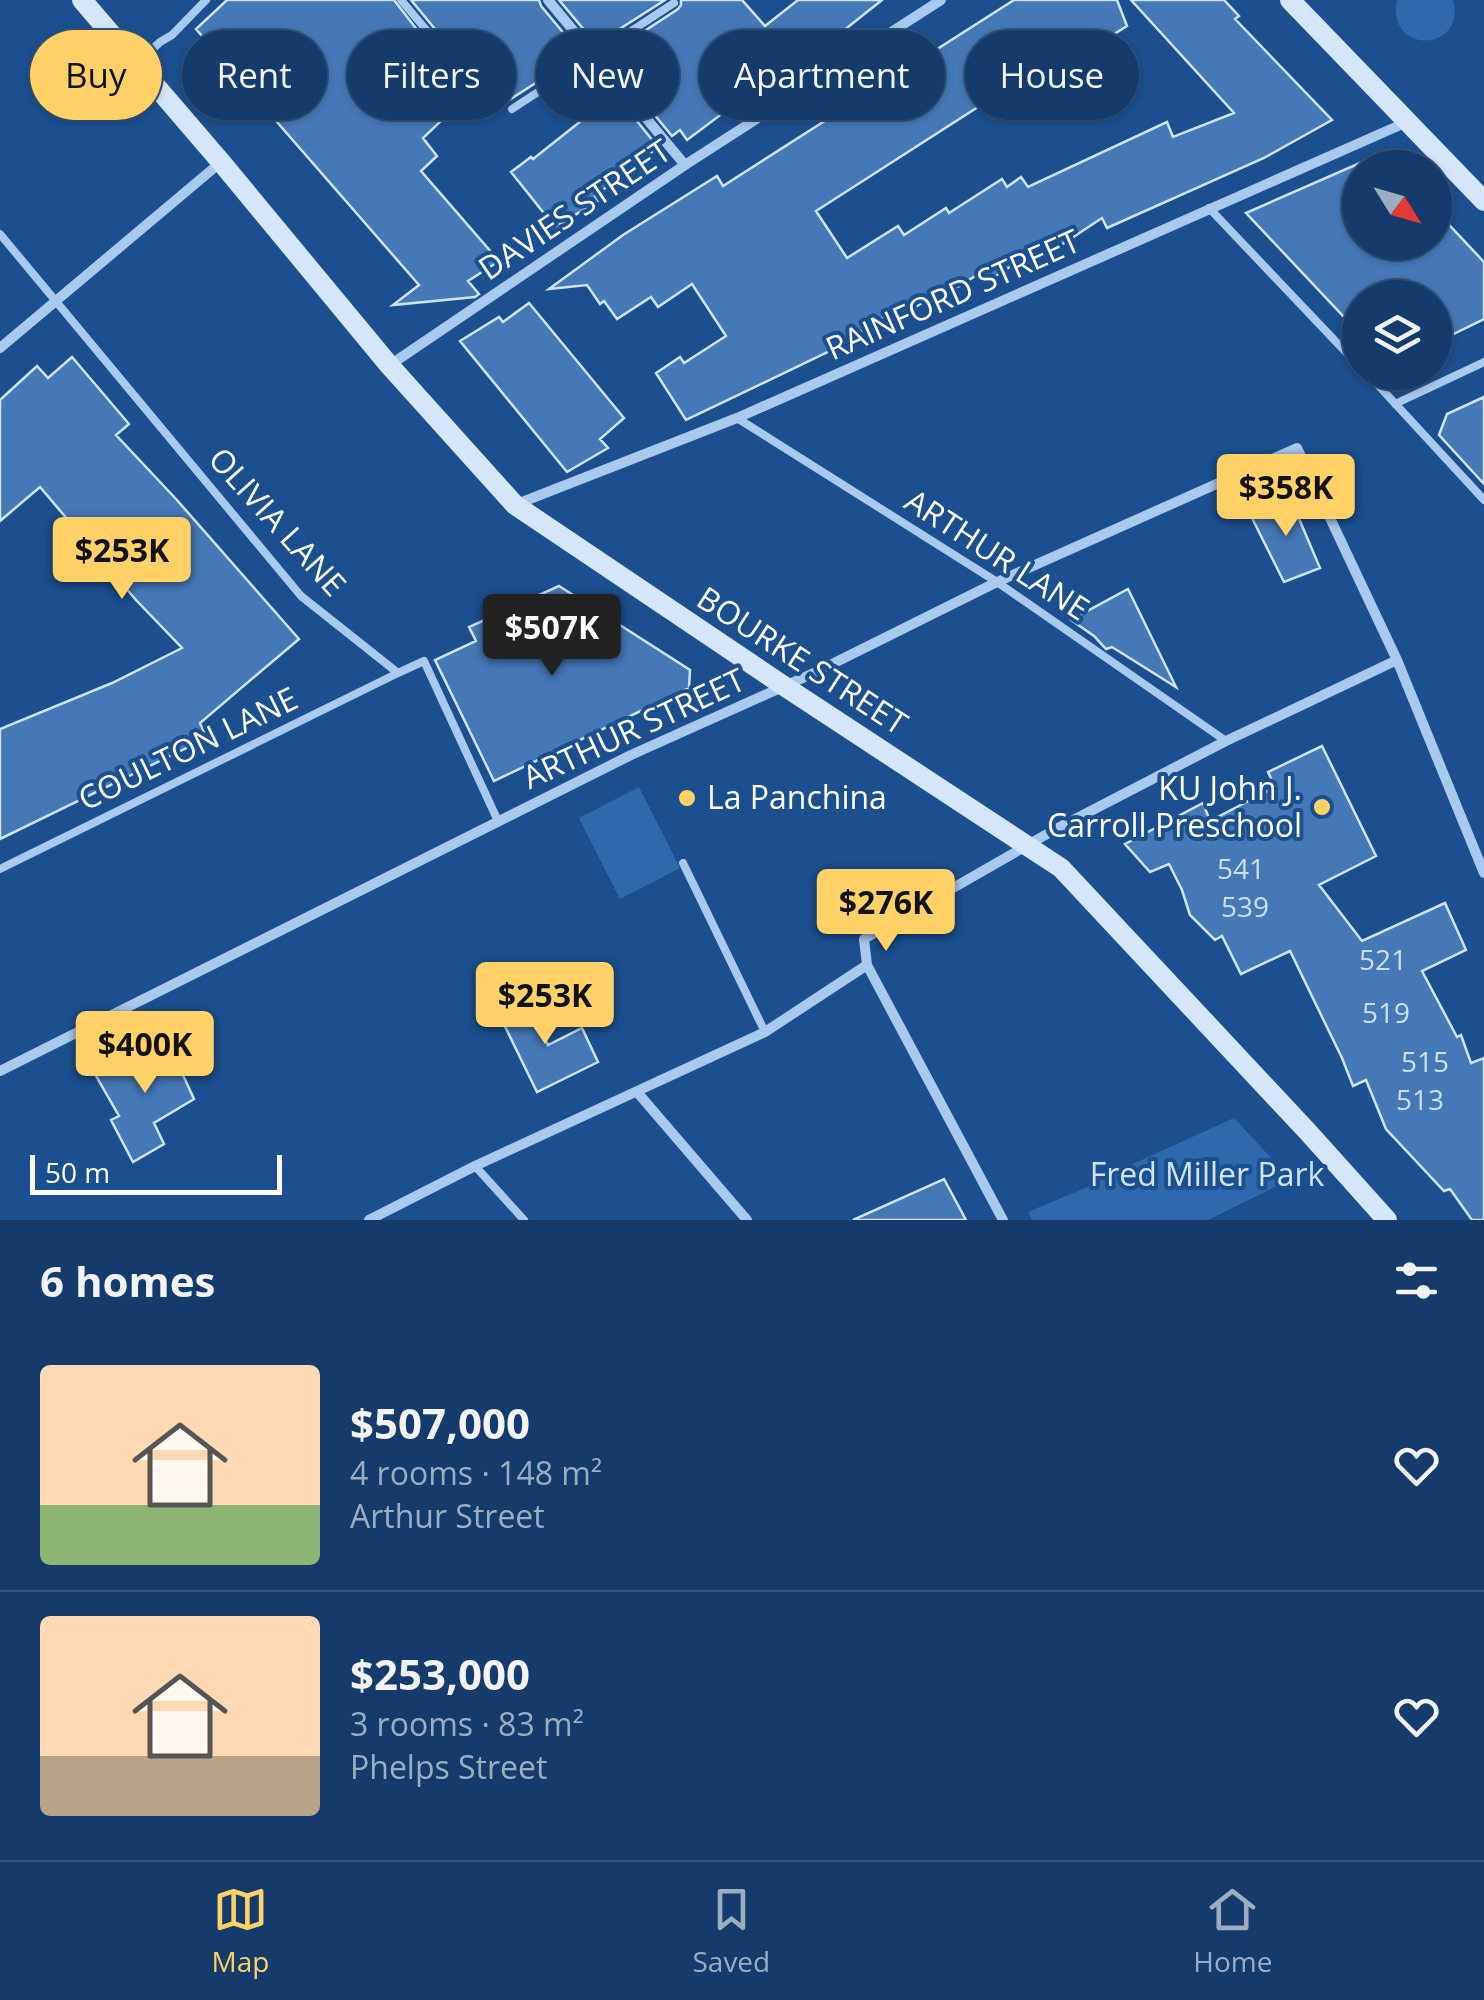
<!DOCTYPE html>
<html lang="en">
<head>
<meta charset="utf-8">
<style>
  :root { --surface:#143b6b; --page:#214673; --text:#f1f3f6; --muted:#9dadc1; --line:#33557e; --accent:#ffd166 }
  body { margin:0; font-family:"Open Sans",sans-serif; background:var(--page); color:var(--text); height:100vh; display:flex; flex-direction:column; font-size:38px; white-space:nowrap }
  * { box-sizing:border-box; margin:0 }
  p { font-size:32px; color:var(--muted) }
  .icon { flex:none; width:55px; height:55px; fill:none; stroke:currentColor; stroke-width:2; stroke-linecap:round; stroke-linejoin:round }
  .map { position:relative; height:1220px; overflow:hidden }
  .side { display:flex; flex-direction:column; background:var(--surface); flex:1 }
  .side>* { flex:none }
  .hud { position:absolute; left:30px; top:30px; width:1425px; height:90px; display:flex; gap:20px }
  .needle { width:65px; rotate:127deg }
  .controls { position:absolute; left:1342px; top:150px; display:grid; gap:20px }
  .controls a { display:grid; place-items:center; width:110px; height:110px; border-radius:50%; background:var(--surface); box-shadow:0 2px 8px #0004,0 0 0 2px var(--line); font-size:50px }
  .scale { position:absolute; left:30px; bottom:25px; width:252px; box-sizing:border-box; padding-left:10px; border:5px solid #fff; border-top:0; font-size:28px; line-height:35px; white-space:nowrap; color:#fff; -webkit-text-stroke:8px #1b4f8f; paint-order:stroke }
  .price { position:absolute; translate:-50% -85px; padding:0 22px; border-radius:10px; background:var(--accent); color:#111; font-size:32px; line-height:65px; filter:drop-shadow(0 2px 5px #0008) }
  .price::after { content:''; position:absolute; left:50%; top:60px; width:30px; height:22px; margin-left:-15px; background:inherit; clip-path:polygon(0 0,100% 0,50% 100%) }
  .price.selected { background:#222; color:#fff }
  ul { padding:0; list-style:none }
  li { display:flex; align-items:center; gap:30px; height:250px; padding:0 40px }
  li+li { border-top:2px solid var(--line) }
  li span { display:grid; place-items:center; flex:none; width:280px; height:200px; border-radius:10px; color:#555 }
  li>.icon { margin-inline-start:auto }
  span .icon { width:120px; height:120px; fill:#fffc; stroke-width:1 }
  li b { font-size:42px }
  h2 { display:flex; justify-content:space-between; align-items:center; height:120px; padding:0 40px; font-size:42px }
  .chip { padding:0 35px; border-radius:45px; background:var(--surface); box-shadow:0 2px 8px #0004,0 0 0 2px var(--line); font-size:35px; line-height:90px }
  .chip.selected { background:var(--accent); color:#111 }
  .tabs { display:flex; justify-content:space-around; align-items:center; height:140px; border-top:2px solid var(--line); background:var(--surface); font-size:28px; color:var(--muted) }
  .tabs a { display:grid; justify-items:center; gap:5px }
  .tabs .selected { color:var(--accent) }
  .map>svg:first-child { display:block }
  .green { fill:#2e69ad }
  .building { fill:#4478b7; stroke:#cfe3fa; stroke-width:2.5 }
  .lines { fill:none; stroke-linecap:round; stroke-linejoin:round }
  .lane { stroke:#a9c9ee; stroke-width:8 }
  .street { stroke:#a9c9ee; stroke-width:10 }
  .secondary { stroke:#d6e6fa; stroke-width:20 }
  .poi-dot { fill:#ffd166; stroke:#1b4f8f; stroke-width:4 }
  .labels { text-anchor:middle; stroke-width:8; stroke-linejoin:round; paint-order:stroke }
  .number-label { font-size:28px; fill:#d0dded }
  .street-label { font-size:32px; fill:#fff; stroke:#1b4f8f }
  .poi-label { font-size:32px; fill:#fff; stroke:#1b4f8f; text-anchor:end }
  .park-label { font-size:32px; fill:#cfe3fa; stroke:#1b4f8f }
</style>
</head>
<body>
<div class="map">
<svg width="1484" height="1220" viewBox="0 0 1484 1220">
  <rect width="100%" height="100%" fill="#1b4f8f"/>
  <path class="green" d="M 1397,0 L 1453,0 C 1467,52 1386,56 1397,0 Z
    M 639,787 L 680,868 L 620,899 L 579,818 Z
    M 1234,1118 L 1291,1179 L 1208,1220 L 1032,1220 L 1028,1212 L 1097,1183 L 1104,1177 Z"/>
  <path class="building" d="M 227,0 L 394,0 L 432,49 L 438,51 L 445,47 L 444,40 L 411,0 L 539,0 L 541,6 L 581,54 L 484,116 L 467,96 L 423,138 L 437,156 L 421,171 L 499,261 L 468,281 L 479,294 L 475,297 L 393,305 L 419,285 L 196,29 Z
    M 559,0 L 665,0 L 596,44 Z
    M 681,0 L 742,0 L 765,26 L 798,0 L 882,0 L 823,47 L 821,44 L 789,67 L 787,65 L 687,140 L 680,130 L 672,136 L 629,84 L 637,78 L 614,51 L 678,9 L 681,5 Z
    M 1014,0 L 1117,0 L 1127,26 L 1077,57 L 1073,51 L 1020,86 L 1017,82 L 816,211 L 847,258 L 898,226 L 904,235 L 946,208 L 949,213 L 1002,179 L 1007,187 L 1021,177 L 1028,187 L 1167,122 L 1173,137 L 1234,113 L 1131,0 L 1224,0 L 1239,16 L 1235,19 L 1332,120 L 1264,158 L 1107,228 L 1102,218 L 1049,253 L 1043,246 L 991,279 L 985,270 L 943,296 L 940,291 L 888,325 L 883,318 L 830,351 L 686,420 L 656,373 L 680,357 L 684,363 L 726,336 L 692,284 L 658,307 L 651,297 L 617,319 L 604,301 L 600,304 L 587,285 L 549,289 L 623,235 L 717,176 L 723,186 Z
    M 615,94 L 658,147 L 595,196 L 598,201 L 555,227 L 511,172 L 531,157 L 533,159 Z
    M 1360,163 L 1360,242 L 1435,242 L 1435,210 L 1484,262 L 1484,319 L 1435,343 L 1435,298 L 1360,298 L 1360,334 L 1246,213 Z
    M 529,303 L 624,418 L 600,439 L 608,448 L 567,472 L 460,341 L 499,317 L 503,322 Z
    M 72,357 L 129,424 L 116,435 L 176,499 L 299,639 L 200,723 L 207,738 L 0,839 L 0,729 L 112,683 L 182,648 L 136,600 L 40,487 L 0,521 L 0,400 L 37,366 L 48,378 Z
    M 1484,397 L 1484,484 L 1439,435 L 1447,414 Z
    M 1289,495 L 1320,568 L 1284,582 L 1250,514 Z
    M 559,586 L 690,670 L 689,688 L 494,781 L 435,660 L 476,641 L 469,627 Z
    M 1128,589 L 1176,687 L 1112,647 L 1106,649 L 1094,636 L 1071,620 Z
    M 1322,746 L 1376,856 L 1319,885 L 1362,941 L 1445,903 L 1466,950 L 1422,971 L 1457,1037 L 1461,1035 L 1471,1063 L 1484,1058 L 1484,1220 L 1472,1220 L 1450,1189 L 1444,1191 L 1386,1129 L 1366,1080 L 1353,1086 L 1342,1058 L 1290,951 L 1241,974 L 1222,936 L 1215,940 L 1190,915 L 1182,890 L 1169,864 L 1150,872 L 1125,844 L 1203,803 L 1210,821 L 1275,787 L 1268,772 Z
    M 526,1000 L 548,1045 L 582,1028 L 598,1062 L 537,1092 L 495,1006 Z
    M 166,1038 L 194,1099 L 154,1123 L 164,1144 L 133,1162 L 111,1120 L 119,1116 L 95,1074 Z
    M 944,1179 L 966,1220 L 853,1220 Z"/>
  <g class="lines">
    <path class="lane" d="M 401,0 L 438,44
      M 140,61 L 160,42 L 172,35 L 206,0
      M 512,109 L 674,3
      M 1209,208 L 1360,367
      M 0,234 L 301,596 L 398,673 L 424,661 L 498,821
      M 1366,372 L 1484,500
      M 1395,404 L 1484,362
      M 737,418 L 997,582 L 1226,741
      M 683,863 L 765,1032
      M 0,869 L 398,673
      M 475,1166 L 524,1220"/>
    <path class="street" d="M 548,0 L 685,165
      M 0,348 L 221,162
      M 390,365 L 685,165 L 941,0
      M 517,504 L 737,418 L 1407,122
      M 867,965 L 1003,1220
      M 0,1071 L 631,755 L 816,672 L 997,582 L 1297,448 L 1397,660 L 1484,873
      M 637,1092 L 747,1220
      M 369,1220 L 475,1166 L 765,1032 L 867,965 L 864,939 L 1054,830 L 1226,741 L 1397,660"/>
    <path class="secondary" d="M 82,0 L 221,162 L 389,365 L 515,505 L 784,686 L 1061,868 L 1308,1132 L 1387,1220
      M 1290,0 L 1484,201"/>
  </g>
  <g class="poi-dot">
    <circle cx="687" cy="798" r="10"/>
    <circle cx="1322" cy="807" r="10"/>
  </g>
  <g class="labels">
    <g class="number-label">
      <text x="1241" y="879">541</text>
      <text x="1245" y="917">539</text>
      <text x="1383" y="970">521</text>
      <text x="1386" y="1023">519</text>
      <text x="1425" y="1072">515</text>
      <text x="1420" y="1110">513</text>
    </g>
    <g class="street-label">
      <text transform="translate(575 210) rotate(-34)" y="11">DAVIES STREET</text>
      <text transform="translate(953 295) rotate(-24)" y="11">RAINFORD STREET</text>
      <text transform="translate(277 522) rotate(48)" y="11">OLIVIA LANE</text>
      <text transform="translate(997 555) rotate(33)" y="11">ARTHUR LANE</text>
      <text transform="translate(802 661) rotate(33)" y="11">BOURKE STREET</text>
      <text transform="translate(634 729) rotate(-25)" y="11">ARTHUR STREET</text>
      <text transform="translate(188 749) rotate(-26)" y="11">COULTON LANE</text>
    </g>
    <g class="poi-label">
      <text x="1302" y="800">KU John J.<tspan x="1302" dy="37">Carroll Preschool</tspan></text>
      <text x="707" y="809" text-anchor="start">La Panchina</text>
    </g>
    <g class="park-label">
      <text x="1207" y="1186">Fred Miller Park</text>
    </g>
  </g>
</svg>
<div class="controls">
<a><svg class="needle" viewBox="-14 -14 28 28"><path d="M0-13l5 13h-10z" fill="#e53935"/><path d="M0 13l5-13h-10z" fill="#9dadc1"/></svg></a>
<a><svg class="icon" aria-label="layers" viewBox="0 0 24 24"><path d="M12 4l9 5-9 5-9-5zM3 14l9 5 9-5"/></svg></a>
</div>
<div class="scale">50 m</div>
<b class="price" style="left:1286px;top:539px">$358K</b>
<b class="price" style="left:122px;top:602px">$253K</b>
<b class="price selected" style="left:552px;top:679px">$507K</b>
<b class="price" style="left:886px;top:954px">$276K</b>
<b class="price" style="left:545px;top:1047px">$253K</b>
<b class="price" style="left:145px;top:1096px">$400K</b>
<div class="hud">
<a class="chip selected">Buy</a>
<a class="chip">Rent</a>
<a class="chip">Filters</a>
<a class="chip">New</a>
<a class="chip">Apartment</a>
<a class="chip">House</a>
</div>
</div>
<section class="side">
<h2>6 homes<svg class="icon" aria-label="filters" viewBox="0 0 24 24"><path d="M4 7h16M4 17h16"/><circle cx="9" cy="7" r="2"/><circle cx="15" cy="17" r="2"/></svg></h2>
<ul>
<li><span style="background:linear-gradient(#ffd9b3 70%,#8fb573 0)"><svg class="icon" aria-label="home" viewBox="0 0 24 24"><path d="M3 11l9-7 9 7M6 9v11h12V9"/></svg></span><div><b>$507,000</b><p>4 rooms · 148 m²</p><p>Arthur Street</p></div><svg class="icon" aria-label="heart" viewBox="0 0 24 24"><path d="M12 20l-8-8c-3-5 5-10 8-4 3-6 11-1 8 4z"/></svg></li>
<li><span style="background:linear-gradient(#ffd9b3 70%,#b9a48a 0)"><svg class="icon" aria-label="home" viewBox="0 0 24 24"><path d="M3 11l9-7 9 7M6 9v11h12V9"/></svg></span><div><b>$253,000</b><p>3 rooms · 83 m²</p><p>Phelps Street</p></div><svg class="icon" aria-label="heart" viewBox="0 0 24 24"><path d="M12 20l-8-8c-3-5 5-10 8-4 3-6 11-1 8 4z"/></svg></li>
</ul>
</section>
<nav class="tabs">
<a class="selected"><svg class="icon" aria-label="map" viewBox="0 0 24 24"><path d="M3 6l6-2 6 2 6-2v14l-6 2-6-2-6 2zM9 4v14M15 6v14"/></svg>Map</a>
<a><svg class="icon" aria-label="saved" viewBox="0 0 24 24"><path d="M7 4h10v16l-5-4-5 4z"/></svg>Saved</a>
<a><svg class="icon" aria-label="home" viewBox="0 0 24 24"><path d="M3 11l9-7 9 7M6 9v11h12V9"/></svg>Home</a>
</nav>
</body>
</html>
